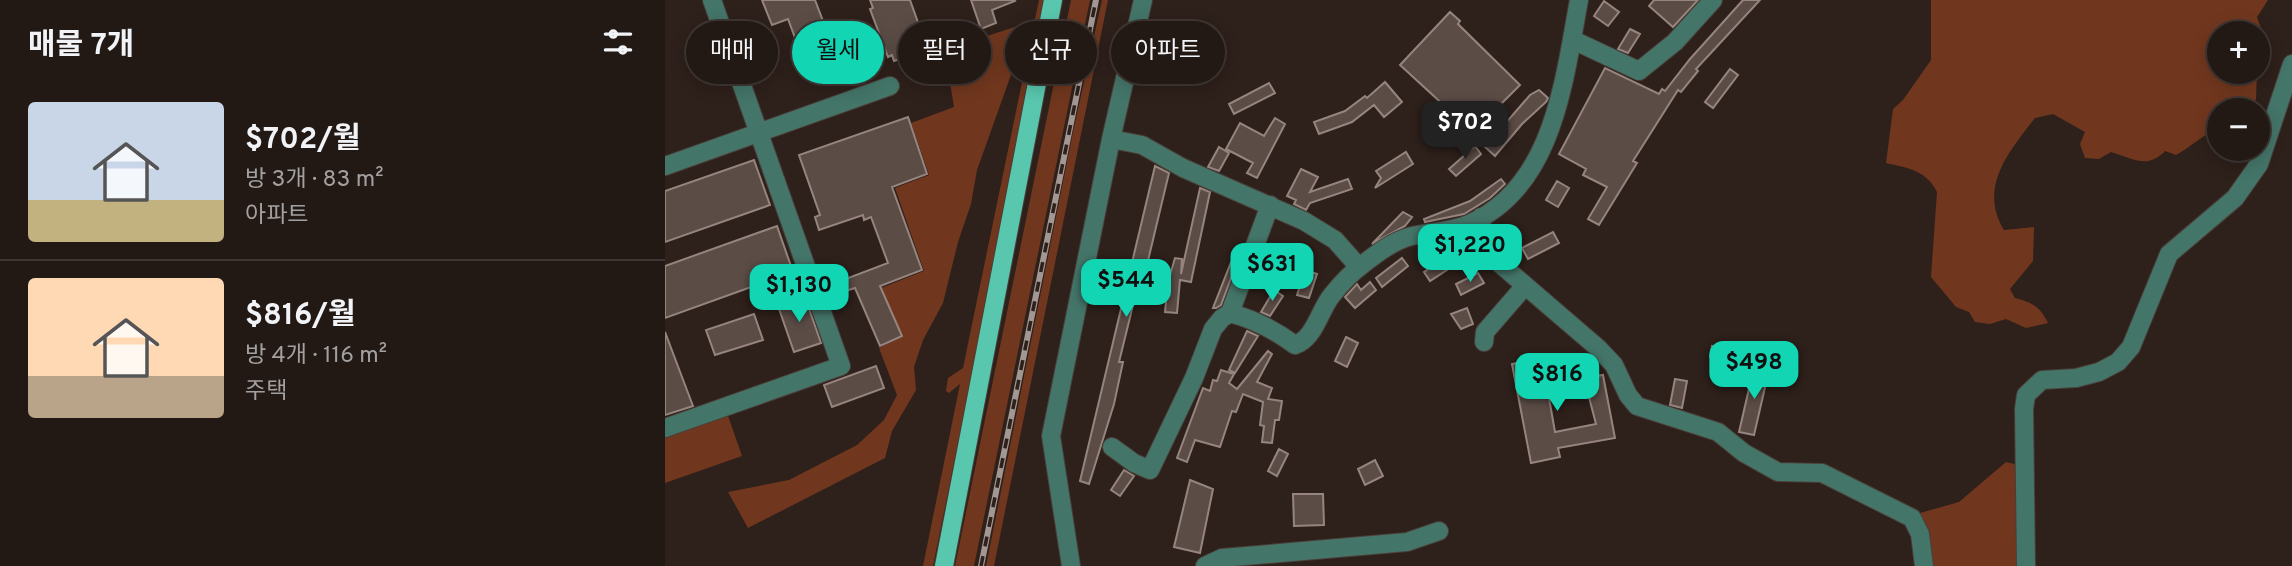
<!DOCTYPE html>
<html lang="ko">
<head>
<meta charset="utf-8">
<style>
  :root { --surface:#221814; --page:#2e2522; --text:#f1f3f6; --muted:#a2a0a0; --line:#3f3734; --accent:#12d5b4 }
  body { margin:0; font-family:Overpass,"Noto Sans KR",sans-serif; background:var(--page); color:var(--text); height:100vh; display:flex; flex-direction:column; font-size:26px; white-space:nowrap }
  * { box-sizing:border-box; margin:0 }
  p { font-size:23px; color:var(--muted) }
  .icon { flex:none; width:38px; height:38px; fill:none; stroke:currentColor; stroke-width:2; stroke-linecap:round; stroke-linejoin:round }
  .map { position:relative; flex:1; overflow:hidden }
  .drawer { display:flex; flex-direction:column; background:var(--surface); width:665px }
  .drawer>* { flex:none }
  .top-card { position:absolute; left:21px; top:21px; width:665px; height:63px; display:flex; gap:14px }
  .fabs { position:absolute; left:1542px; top:21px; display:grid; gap:14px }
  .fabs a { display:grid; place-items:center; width:63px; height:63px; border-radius:50%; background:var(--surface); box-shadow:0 4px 18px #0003,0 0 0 2px var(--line); font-size:35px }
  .price { position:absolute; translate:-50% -60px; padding:0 16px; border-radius:14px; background:var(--accent); color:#111; font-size:23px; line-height:46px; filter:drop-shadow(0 2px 4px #0008) }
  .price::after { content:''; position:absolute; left:50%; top:42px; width:21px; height:16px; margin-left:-10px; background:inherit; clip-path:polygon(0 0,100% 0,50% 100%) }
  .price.current { background:#222; color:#fff }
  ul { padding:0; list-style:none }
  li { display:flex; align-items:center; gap:21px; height:175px; padding:0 28px }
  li+li { border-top:2px solid var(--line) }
  li span { display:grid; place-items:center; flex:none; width:196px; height:140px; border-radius:7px; color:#555 }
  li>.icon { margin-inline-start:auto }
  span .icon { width:84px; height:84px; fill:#fffc; stroke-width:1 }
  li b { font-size:30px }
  h2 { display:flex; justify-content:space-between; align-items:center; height:84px; padding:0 28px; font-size:30px }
  .chip { padding:0 24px; border-radius:32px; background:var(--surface); box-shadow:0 4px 18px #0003,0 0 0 2px var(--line); font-size:24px; line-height:63px }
  .chip.current { background:var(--accent); color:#111 }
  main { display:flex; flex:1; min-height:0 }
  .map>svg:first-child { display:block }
  .green { fill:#71371e }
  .building { fill:#5c4c46; stroke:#96857e; stroke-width:2 }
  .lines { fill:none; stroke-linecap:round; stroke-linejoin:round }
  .minor-casing { stroke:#4b3e39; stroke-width:20 }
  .major-casing { stroke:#4b3e39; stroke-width:20 }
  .minor { stroke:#447569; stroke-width:18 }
  .major { stroke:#59c7ae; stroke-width:18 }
  .rail-casing { stroke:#a29792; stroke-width:6 }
  .rail { stroke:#2e201b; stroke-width:3.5; stroke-dasharray:10; stroke-linecap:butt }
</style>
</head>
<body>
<main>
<section class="drawer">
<h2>매물 7개<svg class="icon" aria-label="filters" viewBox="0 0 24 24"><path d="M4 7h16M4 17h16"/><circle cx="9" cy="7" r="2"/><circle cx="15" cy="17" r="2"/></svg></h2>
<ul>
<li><span style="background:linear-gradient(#c9d6e8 70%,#c2b280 0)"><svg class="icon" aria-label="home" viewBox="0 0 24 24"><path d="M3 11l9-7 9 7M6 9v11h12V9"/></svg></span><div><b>$702/월</b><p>방 3개 · 83 m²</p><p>아파트</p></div></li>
<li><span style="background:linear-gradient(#ffd9b3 70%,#b9a48a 0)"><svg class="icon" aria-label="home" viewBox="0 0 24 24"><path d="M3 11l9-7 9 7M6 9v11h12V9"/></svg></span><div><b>$816/월</b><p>방 4개 · 116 m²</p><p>주택</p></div></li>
</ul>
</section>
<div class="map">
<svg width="1627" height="566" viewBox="0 0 1627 566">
  <rect width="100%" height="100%" fill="#2e201b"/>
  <path class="green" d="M 374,0 L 382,0 L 374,43 L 268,566 L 258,566 L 295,384 L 284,393 L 281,391 L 283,378 L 298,368 Z
    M 406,0 L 425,0 L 309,566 L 290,566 Z
    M 437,0 L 443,0 L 329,566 L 321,566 L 408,132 Z
    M 1266,0 L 1603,0 L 1592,17 L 1598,34 L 1593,49 L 1592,33 L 1554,33 L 1554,72 L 1592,72 L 1591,99 L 1587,110 L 1554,110 L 1554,129 C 1538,134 1526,147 1511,155 L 1500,151 C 1482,170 1467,158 1446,152 L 1434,159 L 1420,158 L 1415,144 L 1420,132 L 1388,114 L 1370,118 C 1344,152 1313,187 1339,230 L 1369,227 L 1368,261 L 1345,289 L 1350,298 C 1367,302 1375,307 1383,323 L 1361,328 L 1341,319 L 1325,324 L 1310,322 L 1304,312 L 1291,307 L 1266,277 L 1272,192 C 1261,170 1243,168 1221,163 L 1228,109 L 1238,100 L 1266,60 Z
    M 359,24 L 357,44 L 312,170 L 306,204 L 293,242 L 278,303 L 258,340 L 249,367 L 251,390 L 227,431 L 220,458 L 83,528 L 63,492 L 124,480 L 192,445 L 219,420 L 232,395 L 214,348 L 237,336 L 220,297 L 200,306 L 196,296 L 259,271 L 230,188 L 264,175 L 246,123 L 289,107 L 283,70 L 291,46 Z
    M 61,410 L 77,456 L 0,483 L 0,433 Z
    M 1341,462 L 1357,466 L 1357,566 L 1262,566 L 1248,515 L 1294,502 Z"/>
  <path class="building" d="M 97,0 L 150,0 L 166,42 L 136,54 L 123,19 L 107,25 Z
    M 205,0 L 245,0 L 261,45 L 248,50 L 250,54 L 229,61 L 227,55 L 223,57 L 205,9 L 208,8 Z
    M 306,0 L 349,0 L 350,1 L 327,10 L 331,23 L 316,29 Z
    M 989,0 L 1033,0 L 1008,27 L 984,6 Z
    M 1078,0 L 1095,0 L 1031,69 L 1033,71 L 1016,92 L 1013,90 L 968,161 L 972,163 L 934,225 L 923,219 L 942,187 L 918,175 L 921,169 L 894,154 L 940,68 L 994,94 L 997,89 L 1000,91 L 1025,59 Z
    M 939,1 L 954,12 L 943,26 L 929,16 Z
    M 785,12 L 795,21 L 793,24 L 855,85 L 808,132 L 735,65 Z
    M 965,29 L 975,34 L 963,53 L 953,49 Z
    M 1065,69 L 1073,75 L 1048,108 L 1040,102 Z
    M 720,82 L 737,102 L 719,117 L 709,105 L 687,122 L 654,134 L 649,122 L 680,111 L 700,96 L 702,98 Z
    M 604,83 L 610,93 L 569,114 L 564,104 Z
    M 874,90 L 883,98 L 881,102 L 857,124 L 830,156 L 820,147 L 865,95 Z
    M 243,117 L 262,174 L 227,187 L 257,270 L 215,286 L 237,336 L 215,346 L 190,288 L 174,293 L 170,283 L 223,263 L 206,217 L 199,220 L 198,215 L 154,230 L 150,217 L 155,215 L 134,155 Z
    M 610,118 L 620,124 L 592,178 L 582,173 L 588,163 L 561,149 L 575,123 L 599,136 Z
    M 810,146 L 816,154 L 791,176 L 784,169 Z
    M 554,147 L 564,153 L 554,171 L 543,167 Z
    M 741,152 L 748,164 L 710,188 L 716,178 L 711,171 Z
    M 89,160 L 105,205 L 0,242 L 0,191 Z
    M 490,166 L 504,173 L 475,294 L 471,293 L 454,362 L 458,362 L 449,404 L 424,484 L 415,481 Z
    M 636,169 L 653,177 L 645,192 L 683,179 L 687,189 L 645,203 L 641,210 L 629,204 L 631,200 L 622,196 Z
    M 836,179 L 840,184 L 825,198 L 799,214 L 760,222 L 759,219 L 805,201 Z
    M 892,181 L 904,188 L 893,207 L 881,200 Z
    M 535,188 L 545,192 L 526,282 L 515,280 L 512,313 L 500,312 L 503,282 L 510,258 L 517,259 L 516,274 Z
    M 738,212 L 747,217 L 740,226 L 707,244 Z
    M 112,226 L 128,272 L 0,318 L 0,266 Z
    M 888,232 L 894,243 L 863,259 L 857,248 Z
    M 572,247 L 577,249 L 556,305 L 551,308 L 548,308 Z
    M 737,258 L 743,266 L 717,287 L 711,278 Z
    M 779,259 L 785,268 L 765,281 L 759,272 Z
    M 640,270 L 652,274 L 644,298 L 632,295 Z
    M 813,273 L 819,283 L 796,295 L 791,284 Z
    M 705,282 L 711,290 L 690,308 L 680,297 L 692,284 L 696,290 Z
    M 609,290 L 618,296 L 605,316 L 596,312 Z
    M 140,297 L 156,343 L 129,352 L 113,306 Z
    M 802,308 L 808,324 L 796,329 L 786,314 Z
    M 89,314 L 98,340 L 50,355 L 41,330 Z
    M 582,331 L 593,336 L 570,373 L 564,370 Z
    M 0,332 L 28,406 L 0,415 Z
    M 681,337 L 693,343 L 682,367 L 670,361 Z
    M 1047,346 L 1083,354 L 1080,365 L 1045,357 Z
    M 603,351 L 607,354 L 592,382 L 607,388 L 603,399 L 617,401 L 614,420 L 610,420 L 607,443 L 597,442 L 599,426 L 595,425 L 598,402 L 578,394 L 571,412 L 567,411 L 555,447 L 530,440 L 522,462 L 512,458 L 538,388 L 545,391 L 548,380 L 552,381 L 556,370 L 569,374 L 564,383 L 572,389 Z
    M 877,358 L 890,432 L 931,424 L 919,378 L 938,375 L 950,438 L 893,448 L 895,457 L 866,463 L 847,364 Z
    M 211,366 L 219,388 L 167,407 L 159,385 Z
    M 1089,367 L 1104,370 L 1089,435 L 1074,432 Z
    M 1010,379 L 1022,381 L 1017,408 L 1005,405 Z
    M 614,449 L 623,454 L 612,476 L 603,471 Z
    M 710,460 L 718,476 L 700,485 L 693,469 Z
    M 459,470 L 469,476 L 455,496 L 446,490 Z
    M 525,480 L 548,489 L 535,553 L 509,547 Z
    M 628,494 L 658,494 L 659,525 L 629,526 Z"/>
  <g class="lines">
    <g class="minor-casing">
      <path id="minor" d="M 908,40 L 974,71 L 1010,42 L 1048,0
        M 446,139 L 477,145 L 518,168 L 639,221 L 670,240 L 694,267
        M 0,166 L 225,86
        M 816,217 L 817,234 L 834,263 L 933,348 L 949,365 L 963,395 L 972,406 L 1053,432 L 1079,453 L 1113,472 L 1157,473 L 1247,518 L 1255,534 L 1259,566
        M 565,313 L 605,205
        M 819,342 L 820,332 L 859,287
        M 0,428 L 176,366 L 47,0
        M 447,447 L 469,463 L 485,470 L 529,378 L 548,329 L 557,318 L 565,313 C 588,319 611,331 630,345 C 650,338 654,311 667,295 C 675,285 686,273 697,265 C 711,254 729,240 747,236 C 767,232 785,232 804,224 C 889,187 899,80 914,0
        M 406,566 L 386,436 L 446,139 L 478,0
        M 540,566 L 557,558 L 742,542 L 774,531
        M 1361,566 L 1359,409 L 1361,395 L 1377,380 L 1411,378 L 1434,372 L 1453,362 L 1466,347 L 1504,254 L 1570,198 L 1594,164 L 1627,64"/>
    </g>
    <g class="major-casing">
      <path id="major" d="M 279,566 L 388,0"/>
    </g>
    <use href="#minor" class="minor"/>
    <use href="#major" class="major"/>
    <g class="rail-casing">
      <path id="rail" d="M 316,566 L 431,0"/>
    </g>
    <use href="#rail" class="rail"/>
  </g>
</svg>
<div class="fabs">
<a>+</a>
<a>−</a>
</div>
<b class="price current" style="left:800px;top:161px">$702</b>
<b class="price" style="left:805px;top:284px">$1,220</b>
<b class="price" style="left:607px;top:303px">$631</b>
<b class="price" style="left:461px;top:319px">$544</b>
<b class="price" style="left:134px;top:324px">$1,130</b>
<b class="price" style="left:1089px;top:401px">$498</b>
<b class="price" style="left:892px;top:413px">$816</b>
<div class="top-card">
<a class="chip">매매</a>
<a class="chip current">월세</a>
<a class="chip">필터</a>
<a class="chip">신규</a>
<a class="chip">아파트</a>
</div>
</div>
</main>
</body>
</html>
